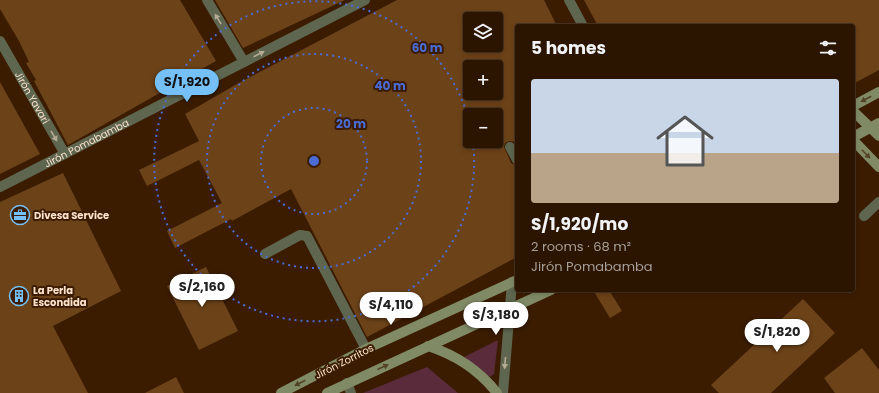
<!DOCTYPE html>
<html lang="en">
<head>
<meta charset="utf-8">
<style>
  :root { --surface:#2c1500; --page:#38220f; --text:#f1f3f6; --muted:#a69f99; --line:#483422; --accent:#75c0f6 }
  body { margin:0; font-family:Poppins,sans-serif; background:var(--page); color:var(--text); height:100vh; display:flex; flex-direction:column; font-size:15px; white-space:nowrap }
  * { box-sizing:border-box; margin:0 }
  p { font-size:13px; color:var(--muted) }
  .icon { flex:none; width:22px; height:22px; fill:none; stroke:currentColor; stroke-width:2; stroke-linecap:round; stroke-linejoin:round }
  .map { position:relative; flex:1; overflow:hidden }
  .drawer { position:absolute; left:515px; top:24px; width:340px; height:268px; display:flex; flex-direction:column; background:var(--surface); border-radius:4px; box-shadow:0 2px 6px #0003,0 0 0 1px var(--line) }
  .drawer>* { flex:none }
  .tools { position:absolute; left:463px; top:12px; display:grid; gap:8px }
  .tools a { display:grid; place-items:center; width:40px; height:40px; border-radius:4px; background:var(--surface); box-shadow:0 2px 6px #0003,0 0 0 1px var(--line); font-size:20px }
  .price { position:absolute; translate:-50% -34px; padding:0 9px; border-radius:14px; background:#fff; color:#222; font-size:13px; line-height:26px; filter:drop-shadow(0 1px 2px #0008) }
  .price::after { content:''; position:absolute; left:50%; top:24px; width:12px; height:9px; margin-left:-6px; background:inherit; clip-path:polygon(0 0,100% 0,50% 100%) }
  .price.current { background:var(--accent); color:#111 }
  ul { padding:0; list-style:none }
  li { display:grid; align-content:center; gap:8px; height:212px; padding:0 16px }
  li+li { border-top:1px solid var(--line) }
  li span { display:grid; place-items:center; height:124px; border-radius:4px; color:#555 }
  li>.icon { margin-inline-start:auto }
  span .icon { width:72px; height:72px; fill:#fffc; stroke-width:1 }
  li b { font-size:17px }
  h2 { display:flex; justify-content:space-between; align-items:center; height:48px; padding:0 16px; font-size:17px }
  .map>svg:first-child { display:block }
  .green { fill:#5a2b3a }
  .building { fill:#6c4218; fill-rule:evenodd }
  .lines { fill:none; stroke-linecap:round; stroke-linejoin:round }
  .lane { stroke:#5f664f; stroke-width:10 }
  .street { stroke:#5f664f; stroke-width:10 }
  .secondary { stroke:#808b66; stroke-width:10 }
  .oneway { fill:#b6aa94 }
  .oneway2 { fill:#534324 }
  .ring { fill:none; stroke:#4a6cd6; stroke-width:2; stroke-dasharray:2 4 }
  .labels { text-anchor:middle; stroke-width:4; stroke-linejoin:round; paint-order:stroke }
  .street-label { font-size:10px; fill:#fde2cd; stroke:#3b1c00 }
  .poi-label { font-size:10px; font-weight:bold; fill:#fde2cd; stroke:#3b1c00; text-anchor:start }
  .centre { fill:#4a6cd6; stroke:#3b1c00; stroke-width:2 }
  .ring-label { font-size:12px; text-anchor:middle; font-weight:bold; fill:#4a6cd6; stroke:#3b1c00; stroke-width:4; stroke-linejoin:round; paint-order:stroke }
</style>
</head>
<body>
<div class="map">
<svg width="879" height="393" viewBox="0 0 879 393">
  <rect width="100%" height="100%" fill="#3b1c00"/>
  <path class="green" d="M 498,340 L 494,374 L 490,377 L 464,357 Z
    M 427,367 L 458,393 L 363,393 Z"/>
  <path class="building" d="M 0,0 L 180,0 L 216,61 L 68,145 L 34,81 L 36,80 L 26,63 L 29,62 L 19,41 L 0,9 Z
    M 215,0 L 345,0 L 243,48 Z
    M 397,0 L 544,0 L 557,26 L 517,26 L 517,146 L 514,142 L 510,141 L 505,143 L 504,147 L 511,163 L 517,166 L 517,257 L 367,337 L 291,189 L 232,221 L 231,219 L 175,248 L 167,231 L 222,203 L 199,160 L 147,186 L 139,170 L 199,141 L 185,114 L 237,84 ZM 470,19 L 496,19 L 496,45 L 470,45 ZM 470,67 L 496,67 L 496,93 L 470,93 ZM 470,115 L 496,115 L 496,141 L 470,141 Z
    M 584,0 L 879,0 L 879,70 L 853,84 L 853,26 L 598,26 Z
    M 0,82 L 40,154 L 0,174 Z
    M 63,173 L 121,291 L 53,326 L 88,393 L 0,393 L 0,202 Z
    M 206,267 L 238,331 L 199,350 L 167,286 Z
    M 593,290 L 609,290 L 622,311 L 610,318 Z
    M 803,299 L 835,333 L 771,393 L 719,393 L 711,385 Z
    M 862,348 L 879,370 L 879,393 L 835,393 L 824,378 Z
    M 176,377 L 184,393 L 145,393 Z"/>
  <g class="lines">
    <path class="lane" d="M 510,147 L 517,160
      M 864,216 L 879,202
      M 265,254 L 300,235 L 307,236 L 366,349
      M 347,383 L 351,393"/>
    <g class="street">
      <path d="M 207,0 L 244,62"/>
      <path d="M 569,0 L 583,26"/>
      <path id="s1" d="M 0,41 L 65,154"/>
      <path id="s2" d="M 0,187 L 365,0"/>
      <path d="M 503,393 L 512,282"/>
    </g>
    <path class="secondary" d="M 853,106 L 879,92
      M 853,111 L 879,136
      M 853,137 L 879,123
      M 853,140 L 879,167
      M 428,346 C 456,355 479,370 497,393
      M 281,393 L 366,349 L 517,280
      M 327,393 L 551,290"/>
  </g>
  <defs><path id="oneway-solid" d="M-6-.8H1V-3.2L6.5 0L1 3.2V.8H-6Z"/></defs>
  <g class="oneway">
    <use href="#oneway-solid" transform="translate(218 19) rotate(-121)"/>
    <use href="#oneway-solid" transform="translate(259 54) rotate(-27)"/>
    <use href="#oneway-solid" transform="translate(54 136) rotate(60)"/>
    <use href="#oneway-solid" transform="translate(505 363) rotate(95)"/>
  </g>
  <g class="oneway2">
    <use href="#oneway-solid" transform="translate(866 99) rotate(152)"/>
    <use href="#oneway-solid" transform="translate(866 154) rotate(46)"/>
    <use href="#oneway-solid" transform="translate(383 367) rotate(-24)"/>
    <use href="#oneway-solid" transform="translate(300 383) rotate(153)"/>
  </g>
  <g class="ring">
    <circle cx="314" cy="161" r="53"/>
    <circle cx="314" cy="161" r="107"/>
    <path d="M473 142A160 160 0 1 1 470 125"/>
  </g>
  <defs>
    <g id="office-ring" transform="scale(1)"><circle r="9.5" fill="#3b1c00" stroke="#75c0f6" stroke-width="1.5"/><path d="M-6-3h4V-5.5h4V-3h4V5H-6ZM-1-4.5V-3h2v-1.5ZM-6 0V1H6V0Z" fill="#75c0f6"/></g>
    <g id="building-ring" transform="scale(1)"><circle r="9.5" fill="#3b1c00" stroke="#75c0f6" stroke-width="1.5"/><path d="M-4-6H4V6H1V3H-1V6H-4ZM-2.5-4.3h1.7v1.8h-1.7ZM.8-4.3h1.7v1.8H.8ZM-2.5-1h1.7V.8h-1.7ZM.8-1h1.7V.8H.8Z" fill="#75c0f6"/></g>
  </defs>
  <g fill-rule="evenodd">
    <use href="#office-ring" x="20" y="215"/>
    <use href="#building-ring" x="19" y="296"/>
  </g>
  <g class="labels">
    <g class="street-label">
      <text dy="4" stroke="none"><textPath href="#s1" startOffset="65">Jirón Yavari</textPath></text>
      <text dy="4" stroke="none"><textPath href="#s2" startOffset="97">Jirón Pomabamba</textPath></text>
      <text transform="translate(344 361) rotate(-27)" y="4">Jirón Zorritos</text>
    </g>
    <g class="poi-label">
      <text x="34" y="219">Divesa Service</text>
      <text x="33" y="294">La Perla<tspan x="33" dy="12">Escondida</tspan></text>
    </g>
  </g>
  <circle cx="314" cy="161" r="6" class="centre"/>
  <g class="ring-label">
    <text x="427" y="52">60 m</text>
    <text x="390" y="90">40 m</text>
    <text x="351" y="128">20 m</text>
  </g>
</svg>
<div class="tools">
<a><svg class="icon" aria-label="layers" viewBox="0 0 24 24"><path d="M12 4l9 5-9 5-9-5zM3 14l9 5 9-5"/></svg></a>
<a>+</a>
<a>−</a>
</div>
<b class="price current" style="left:187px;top:103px">S/1,920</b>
<b class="price" style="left:202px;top:308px">S/2,160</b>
<b class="price" style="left:391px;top:326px">S/4,110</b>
<b class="price" style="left:496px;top:336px">S/3,180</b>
<b class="price" style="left:777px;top:353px">S/1,820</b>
<section class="drawer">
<h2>5 homes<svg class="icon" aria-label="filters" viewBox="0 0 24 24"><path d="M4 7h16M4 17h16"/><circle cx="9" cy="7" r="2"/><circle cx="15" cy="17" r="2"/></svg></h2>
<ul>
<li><span style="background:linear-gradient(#c9d6e8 60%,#b9a48a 0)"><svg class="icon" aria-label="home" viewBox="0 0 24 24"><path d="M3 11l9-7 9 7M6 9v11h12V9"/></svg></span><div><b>S/1,920/mo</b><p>2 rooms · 68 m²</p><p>Jirón Pomabamba</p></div></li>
</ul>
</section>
</div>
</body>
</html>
